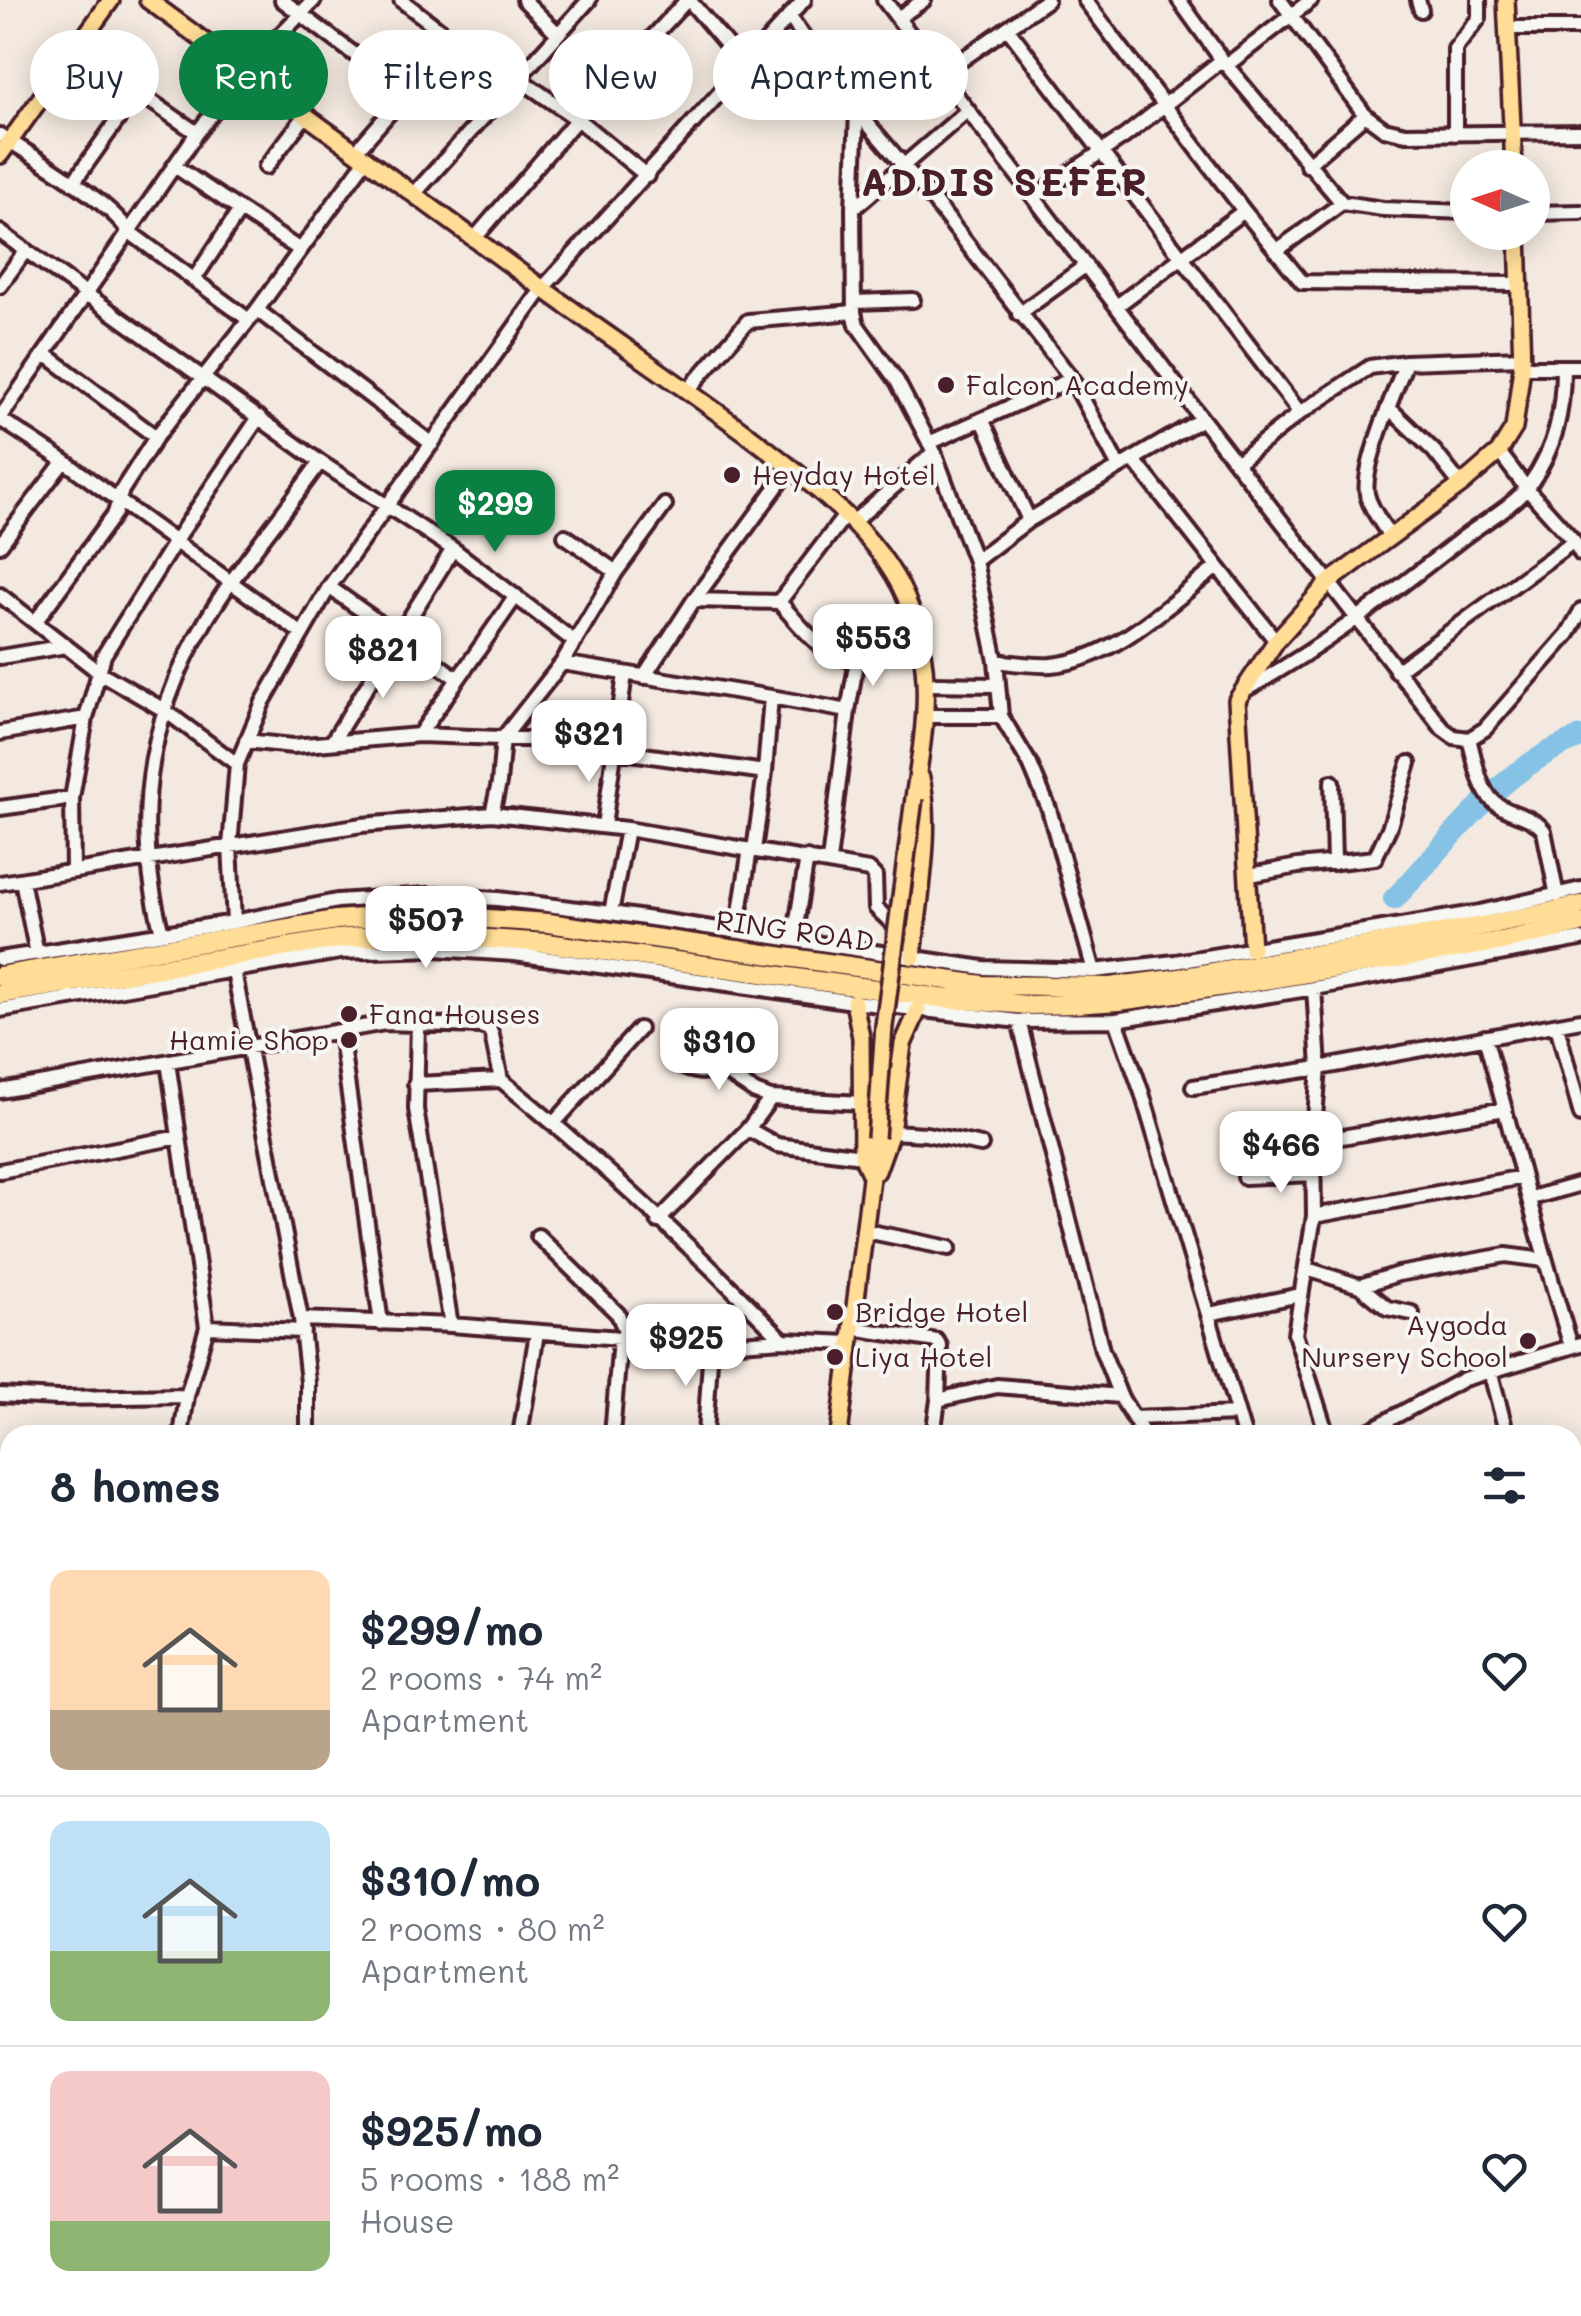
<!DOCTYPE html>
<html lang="en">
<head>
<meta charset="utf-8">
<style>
  :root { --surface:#fff; --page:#f2f2f3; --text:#1f2937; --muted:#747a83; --line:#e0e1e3; --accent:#0b8043 }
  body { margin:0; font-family:Mali,sans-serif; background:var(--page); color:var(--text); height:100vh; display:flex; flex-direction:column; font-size:38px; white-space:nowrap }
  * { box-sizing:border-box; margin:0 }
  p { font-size:32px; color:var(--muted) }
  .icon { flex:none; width:55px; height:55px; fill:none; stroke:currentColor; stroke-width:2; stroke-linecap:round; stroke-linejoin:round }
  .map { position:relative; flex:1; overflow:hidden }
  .side { position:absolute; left:0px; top:1425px; width:1582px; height:892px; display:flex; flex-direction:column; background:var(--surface); border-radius:30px 30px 0 0; box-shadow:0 5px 25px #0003 }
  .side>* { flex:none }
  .top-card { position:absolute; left:30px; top:30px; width:1000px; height:90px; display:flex; gap:20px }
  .needle { width:65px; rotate:273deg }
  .buttons { position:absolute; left:1450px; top:150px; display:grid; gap:20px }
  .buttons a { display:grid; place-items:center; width:100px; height:100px; border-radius:50%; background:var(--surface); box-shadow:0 5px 25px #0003; font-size:50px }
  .price { position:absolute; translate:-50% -85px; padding:0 22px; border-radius:20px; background:#fff; color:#222; font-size:32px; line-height:65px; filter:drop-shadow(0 2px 5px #0008) }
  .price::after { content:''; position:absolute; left:50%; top:60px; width:30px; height:22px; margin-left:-15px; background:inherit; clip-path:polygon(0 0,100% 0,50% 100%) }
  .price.active { background:var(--accent); color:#fff }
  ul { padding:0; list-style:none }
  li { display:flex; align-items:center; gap:30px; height:250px; padding:0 50px }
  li+li { border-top:2px solid var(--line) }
  li span { display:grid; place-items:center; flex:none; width:280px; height:200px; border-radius:20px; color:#555 }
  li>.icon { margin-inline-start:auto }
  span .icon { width:120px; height:120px; fill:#fffc; stroke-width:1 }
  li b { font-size:42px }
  h2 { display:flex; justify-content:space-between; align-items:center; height:120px; padding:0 50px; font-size:42px }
  .tag { padding:0 35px; border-radius:45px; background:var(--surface); box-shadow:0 5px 25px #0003; font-size:35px; line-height:90px }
  .tag.active { background:var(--accent); color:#fff }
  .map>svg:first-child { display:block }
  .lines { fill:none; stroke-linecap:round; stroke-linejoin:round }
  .river { stroke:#85c2e5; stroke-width:22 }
  .minor-casing { stroke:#4a1f2b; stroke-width:20 }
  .major-casing { stroke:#4a1f2b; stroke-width:22 }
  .highway-casing { stroke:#4a1f2b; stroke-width:25 }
  .minor { stroke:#f6f6f2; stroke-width:12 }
  .major { stroke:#ffdd96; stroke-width:15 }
  .highway { stroke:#ffdd96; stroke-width:18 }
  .tram { stroke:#4a1f2b; stroke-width:2.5 }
  .major-bridge-casing { stroke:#4a1f2b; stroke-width:22; stroke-linecap:butt }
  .major-bridge { stroke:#ffdd96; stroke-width:15 }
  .poi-dot { fill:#4a1f2b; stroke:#f6f6f2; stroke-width:4 }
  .labels { text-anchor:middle; stroke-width:8; stroke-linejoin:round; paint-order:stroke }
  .poi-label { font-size:28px; fill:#4a1f2b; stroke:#f6f6f2; text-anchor:start }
  .street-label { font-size:28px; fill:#4a1f2b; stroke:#f6f6f2 }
  .district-label { font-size:38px; font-weight:bold; letter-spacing:2.5px; fill:#4a1f2b; stroke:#f6f6f2 }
</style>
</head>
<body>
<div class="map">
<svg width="1581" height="2316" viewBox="0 0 1581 2316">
  <rect width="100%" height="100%" fill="#f3e9e0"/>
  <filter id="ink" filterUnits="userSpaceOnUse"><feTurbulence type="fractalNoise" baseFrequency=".01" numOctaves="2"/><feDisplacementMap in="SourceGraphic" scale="20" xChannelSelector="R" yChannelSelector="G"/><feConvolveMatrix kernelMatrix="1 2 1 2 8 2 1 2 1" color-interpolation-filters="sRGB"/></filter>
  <g filter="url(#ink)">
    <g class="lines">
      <path class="river" d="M 1394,899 C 1453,839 1500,767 1581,737"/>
      <g class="minor-casing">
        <path id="minor" d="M 282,0 L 406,93
          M 401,0 L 511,85
          M 524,0 L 558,34
          M 689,0 L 744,65
          M 884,0 L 1202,419 L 1443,729 L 1454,737 L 1469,739 L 1485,729 L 1568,634 L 1581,611
          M 1085,0 L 1244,211 L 1302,282 L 1521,284
          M 1179,0 L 1222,60 L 1342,203 L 1383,209 L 1468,212
          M 1280,0 L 1365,115 L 1384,129 L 1406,134 L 1581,132
          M 1418,0 L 1421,10
          M 789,16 L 857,111 L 853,209
          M 898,18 L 924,0
          M 1507,28 L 1581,28
          M 1008,29 L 1300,413 L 1236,463
          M 75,49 L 197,133
          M 1227,65 L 1311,0
          M 940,75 L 1047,0
          M 518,78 L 577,119 L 647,176
          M 968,110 L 853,209 L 854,312 L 857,325 L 897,381 L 934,452 L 975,561
          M 857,111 L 933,200 L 1072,379 L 929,443
          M 1455,134 L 1455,49 L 1479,18 L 1479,0
          M 0,135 C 31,155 111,202 128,231 L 249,320
          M 357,150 L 453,40
          M 1307,165 L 1365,115
          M 176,167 L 300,250
          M 266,167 L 305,116
          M 73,183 L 138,91
          M 415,193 L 589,0
          M 1034,197 L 1125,136 L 1222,60
          M 1532,213 L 1581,212
          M 0,232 L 320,462 L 453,549 L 575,642
          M 475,238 L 577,119 L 687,0
          M 1276,251 L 1342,203
          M 195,278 L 240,210
          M 0,286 L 26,250
          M 854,302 L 913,300
          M 1118,305 L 1244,211
          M 257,310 L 432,444
          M 1019,314 L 1085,266
          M 45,354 L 156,437
          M 1522,367 L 1581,367
          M 1072,379 L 1119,467
          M 688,390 L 748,321 L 854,312
          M 1388,407 L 1434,451 L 1461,485
          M 1300,413 L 1370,367 L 1406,362 L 1522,358
          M 0,418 L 197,133 L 246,70 L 314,0
          M 0,419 L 64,461 L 301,633
          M 983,421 L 1029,520
          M 1499,452 L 1527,489 L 1574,541 L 1581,554
          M 1133,459 L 1276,641
          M 853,522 L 934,452
          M 565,536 L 616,572
          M 1390,537 C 1383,524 1370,509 1367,494 C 1362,465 1395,392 1406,362
          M 0,545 L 64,461
          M 329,587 L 458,679
          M 0,595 L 99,672 L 164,710 L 237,764
          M 694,600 L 779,602 C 798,622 827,665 860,659 C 880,655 900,643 919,636
          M 779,602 L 846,514
          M 36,621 L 115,513 L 122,490 L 156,437 L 257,310 L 367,158
          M 0,657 L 66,646
          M 996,661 C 1014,663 1033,666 1051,665 C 1114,660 1169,604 1217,567
          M 562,663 L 616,572 L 665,505
          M 1396,671 L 1574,541
          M 644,677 L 694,600 L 791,467
          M 927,684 L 996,685
          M 1243,691 C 1323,648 1393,592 1464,537 C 1485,521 1515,505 1530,484 C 1556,447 1563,412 1563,368
          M 771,697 L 848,711 L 829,861
          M 848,711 L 857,660
          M 927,716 L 1001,716
          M 0,733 L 86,718
          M 419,735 L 516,596
          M 1469,739 C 1475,758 1478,788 1494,802 C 1508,815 1533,815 1544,831 L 1557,896
          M 246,741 L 293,746 L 419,735 L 530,739 L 765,772
          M 332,742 L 453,549
          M 1332,782 L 1334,863
          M 0,808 L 72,798
          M 492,814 L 499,783 L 503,738 L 562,663 L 771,697 L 765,772 L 754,850
          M 604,826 L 625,674
          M 73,871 L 72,798 L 86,718 L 104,655 L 174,543 L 259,417
          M 1250,875 L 1298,866 L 1375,858 L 1390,826 L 1409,763
          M 22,880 L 37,954
          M 0,883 L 362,825 L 492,814 L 627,829 L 869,870 L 875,876 L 876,908 L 896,927
          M 611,913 L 627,829
          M 234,922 L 230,846 L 237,764 L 263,702 L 329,587 L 543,288 L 804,0
          M 737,931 L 750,849
          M 162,933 C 130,811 150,703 220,598 C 251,551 288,508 320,462
          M 794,939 L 807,858
          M 0,959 L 234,922 L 337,901 L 428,895 L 498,899 L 611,913 L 983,968 L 1094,971 L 1175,962 L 1480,912 L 1581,889
          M 234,971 L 301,1319 L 308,1382 L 308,1435
          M 1094,971 L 1049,809 L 1030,764 L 1001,716 L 996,661 L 975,561 L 1029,520 L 1202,419
          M 0,1010 L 340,952 L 435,949 L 515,954 L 854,1002 L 1019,1021 L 1116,1020 L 1314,988 L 1581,939
          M 1116,1020 L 1142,1093 L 1244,1435
          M 1019,1021 L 1102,1350 L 1120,1396 L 1144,1435
          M 418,1022 L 416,1109 L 451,1325
          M 1557,1026 L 1581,1115
          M 340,1031 L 381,1323
          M 1485,1037 C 1514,1140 1539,1244 1571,1346
          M 168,1062 L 207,1327 L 187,1396 L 181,1435
          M 681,1066 C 696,1074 706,1072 722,1070 L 755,1092 L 771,1098
          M 415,1084 L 501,1080
          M 1193,1087 L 1319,1068 L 1314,988
          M 0,1091 L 385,1023 L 480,1026 L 489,1029 L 492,1035 L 501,1080 C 600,1160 694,1249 783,1340 L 850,1343
          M 554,1123 L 639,1029
          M 748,1129 L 777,1145 L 862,1156
          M 891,1132 L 926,1134 L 981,1145
          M 1313,1142 L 1505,1109
          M 0,1171 L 179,1137
          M 1245,1177 L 1313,1174
          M 1531,1198 L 1581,1184
          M 1314,1216 L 1523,1177
          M 658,1221 L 748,1129 L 771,1098 L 862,1103
          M 866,1231 L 949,1248
          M 538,1236 L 618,1314 L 629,1340
          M 1307,1269 L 1360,1286
          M 1412,1313 L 1387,1308 L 1360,1286 L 1398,1274 L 1506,1255 L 1544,1260
          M 1209,1314 L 1300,1295
          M 301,1319 L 451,1325 L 711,1345 L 783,1340
          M 207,1327 L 303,1331
          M 852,1328 L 937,1341 L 940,1346 L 938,1400
          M 1490,1370 L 1507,1435
          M 0,1395 L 58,1398 L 187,1396
          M 1134,1418 L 1237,1414
          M 520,1435 L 537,1333
          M 612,1435 L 620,1339
          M 705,1435 L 711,1345
          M 933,1435 L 938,1400 L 997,1386 L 1120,1396
          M 1327,1435 L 1295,1334 L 1314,1216 L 1313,1142 L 1319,1068 L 1581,1020
          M 1361,1435 L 1464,1379 L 1581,1344
          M 1572,1917 L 1581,1937
          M 1572,1985 L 1581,1984
          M 1572,2047 L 1581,2044
          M 1572,2139 L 1581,2135
          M 0,2147 L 10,2148
          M 0,2182 L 10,2176
          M 0,2299 L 10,2294
          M 384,2308 L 419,2316
          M 1469,2308 L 1471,2316
          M 1571,2308 L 1573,2316
          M 311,2316 L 320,2308
          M 633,2316 L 635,2308
          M 1146,2316 L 1166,2308
          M 1400,2316 L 1419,2308"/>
      </g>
      <g class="major-casing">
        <path id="major" d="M 148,0 C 281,96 413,194 546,291 C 611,338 678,383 743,431 C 800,474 877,530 906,598 C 936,668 925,726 914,798
          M 1506,0 L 1514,168
          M 0,155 L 111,0
          M 1252,949 L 1237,700 L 1276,641 L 1329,582 L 1461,485 L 1499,452 L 1514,428 L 1522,367 L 1518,232
          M 913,957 C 918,905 933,827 921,778
          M 854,1002 L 861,1037 L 862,1156 L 871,1176
          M 877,1171 L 891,1132 L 903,1044 L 918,1010
          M 839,1435 L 876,1138
          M 0,1701 L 10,1700
          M 0,1732 L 10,1731
          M 1572,1792 L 1581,1793
          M 1572,1826 L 1581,1827"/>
      </g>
      <g class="highway-casing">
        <path id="highway" d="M 0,976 L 336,920 L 415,914 L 548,923 L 982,985 L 1110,987 L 1172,979 L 1493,924 L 1581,905
          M 0,994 L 337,939 L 406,933 L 547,943 L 940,998 L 1028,1005 L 1074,1004 L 1119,1001 L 1246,983 L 1502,941 L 1581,923"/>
      </g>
      <use href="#minor" class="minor"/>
      <use href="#major" class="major"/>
      <use href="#highway" class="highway"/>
      <path class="tram" d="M 0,1716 L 10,1715
        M 1572,1813 L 1581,1814"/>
      <g class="major-bridge-casing">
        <path id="major-bridge" d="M 876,1138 L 884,1026 L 914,798"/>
      </g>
      <use href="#major-bridge" class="major-bridge"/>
    </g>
  </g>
  <g class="poi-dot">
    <circle cx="946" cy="385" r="10"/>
    <circle cx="732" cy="475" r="10"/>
    <circle cx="349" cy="1014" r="10"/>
    <circle cx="349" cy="1040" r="10"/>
    <circle cx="835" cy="1312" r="10"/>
    <circle cx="1528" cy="1341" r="10"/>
    <circle cx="835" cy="1357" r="10"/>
  </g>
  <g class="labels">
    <g class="poi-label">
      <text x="966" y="395">Falcon Academy</text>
      <text x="752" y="485">Heyday Hotel</text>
      <text x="369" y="1024">Fana Houses</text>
      <text x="329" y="1050" text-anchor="end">Hamie Shop</text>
      <text x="855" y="1322">Bridge Hotel</text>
      <text x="1508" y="1335" text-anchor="end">Aygoda<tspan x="1508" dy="32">Nursery School</tspan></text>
      <text x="855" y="1367">Liya Hotel</text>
    </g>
    <g class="street-label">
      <text transform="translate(795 931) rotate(8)" y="10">RING ROAD</text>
    </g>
    <g class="district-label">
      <text x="1005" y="196">ADDIS SEFER</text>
    </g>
  </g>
</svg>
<div class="buttons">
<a><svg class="needle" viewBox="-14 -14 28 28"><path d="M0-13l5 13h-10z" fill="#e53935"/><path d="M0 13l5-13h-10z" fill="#747a83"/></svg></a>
</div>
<b class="price active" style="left:495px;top:555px">$299</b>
<b class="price" style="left:873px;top:689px">$553</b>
<b class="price" style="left:383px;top:701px">$821</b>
<b class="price" style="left:589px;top:785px">$321</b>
<b class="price" style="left:426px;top:971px">$507</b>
<b class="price" style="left:719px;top:1093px">$310</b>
<b class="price" style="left:1281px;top:1196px">$466</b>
<b class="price" style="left:686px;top:1389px">$925</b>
<div class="top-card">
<a class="tag">Buy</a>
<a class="tag active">Rent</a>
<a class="tag">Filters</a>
<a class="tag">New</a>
<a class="tag">Apartment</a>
</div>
<section class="side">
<h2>8 homes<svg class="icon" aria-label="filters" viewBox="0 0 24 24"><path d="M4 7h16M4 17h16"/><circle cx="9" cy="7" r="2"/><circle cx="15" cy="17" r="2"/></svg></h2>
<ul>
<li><span style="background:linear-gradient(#ffd9b3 70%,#b9a48a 0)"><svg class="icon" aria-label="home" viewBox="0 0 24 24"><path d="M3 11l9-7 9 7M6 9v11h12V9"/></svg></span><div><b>$299/mo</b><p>2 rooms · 74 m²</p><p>Apartment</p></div><svg class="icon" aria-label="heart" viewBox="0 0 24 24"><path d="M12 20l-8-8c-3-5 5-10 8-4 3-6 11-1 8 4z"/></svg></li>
<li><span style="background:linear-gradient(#bfe0f5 65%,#8fb573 0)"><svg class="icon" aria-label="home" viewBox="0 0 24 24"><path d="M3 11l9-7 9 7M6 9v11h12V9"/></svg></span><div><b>$310/mo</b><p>2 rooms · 80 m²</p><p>Apartment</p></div><svg class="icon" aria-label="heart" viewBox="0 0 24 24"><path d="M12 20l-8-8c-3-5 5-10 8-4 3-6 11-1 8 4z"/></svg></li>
<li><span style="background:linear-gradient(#f6c9c9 75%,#8fb573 0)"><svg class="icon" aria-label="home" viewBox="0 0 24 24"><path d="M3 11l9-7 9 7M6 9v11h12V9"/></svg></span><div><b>$925/mo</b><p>5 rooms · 188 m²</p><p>House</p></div><svg class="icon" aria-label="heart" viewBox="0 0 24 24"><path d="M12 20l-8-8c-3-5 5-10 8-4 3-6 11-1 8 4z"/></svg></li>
</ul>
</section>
</div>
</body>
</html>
